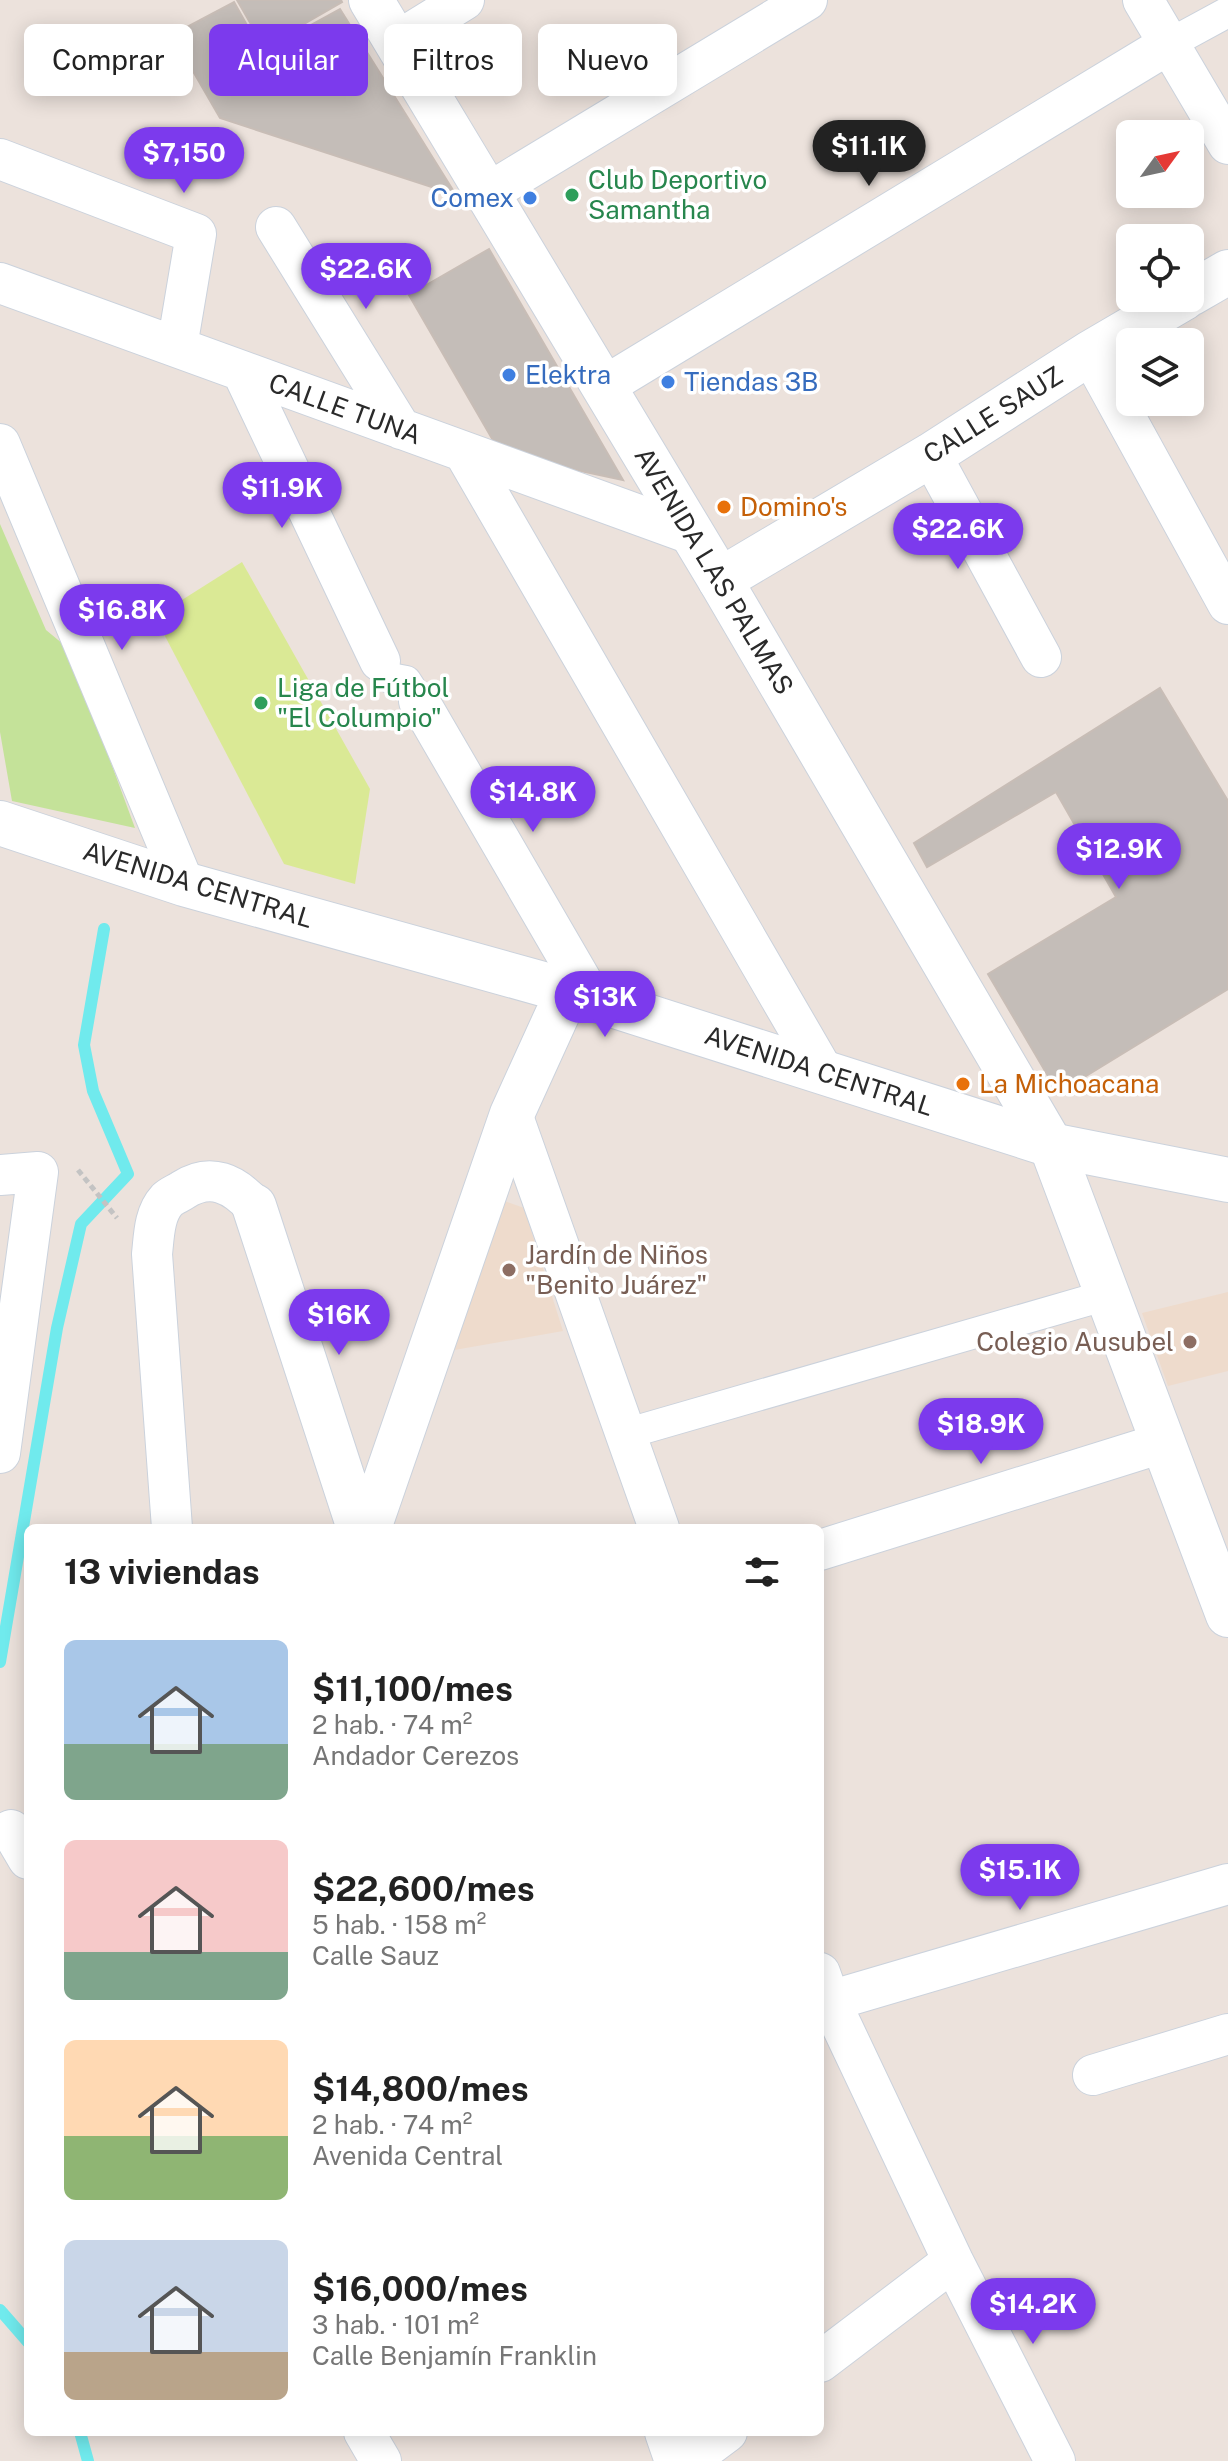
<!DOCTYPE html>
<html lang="es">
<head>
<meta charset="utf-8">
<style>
  :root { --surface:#fff; --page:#f6f6f6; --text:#222; --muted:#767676; --accent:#7c3aed }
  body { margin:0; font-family:"Public Sans",sans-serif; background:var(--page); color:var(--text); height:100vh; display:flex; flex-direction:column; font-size:30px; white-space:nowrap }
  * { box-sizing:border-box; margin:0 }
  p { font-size:26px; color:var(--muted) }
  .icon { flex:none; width:44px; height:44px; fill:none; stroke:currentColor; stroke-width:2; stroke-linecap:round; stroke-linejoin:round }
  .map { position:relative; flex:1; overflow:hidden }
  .drawer { position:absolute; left:24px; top:1524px; width:800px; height:912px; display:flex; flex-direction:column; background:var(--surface); border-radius:12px; box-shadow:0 4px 20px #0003 }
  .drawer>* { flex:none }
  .guide { position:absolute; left:24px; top:24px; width:800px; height:72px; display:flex; gap:16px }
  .needle { width:52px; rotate:57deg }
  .tools { position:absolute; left:1116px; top:120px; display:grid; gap:16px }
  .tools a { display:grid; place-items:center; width:88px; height:88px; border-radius:12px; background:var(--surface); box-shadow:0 4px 20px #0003; font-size:40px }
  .price { position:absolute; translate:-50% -68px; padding:0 18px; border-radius:28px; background:var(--accent); color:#fff; font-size:26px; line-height:52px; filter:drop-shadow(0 2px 4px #0008) }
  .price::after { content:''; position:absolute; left:50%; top:48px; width:24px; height:18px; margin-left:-12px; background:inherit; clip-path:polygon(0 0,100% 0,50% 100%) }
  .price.on { background:#222; color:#fff }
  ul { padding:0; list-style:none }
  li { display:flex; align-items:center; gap:24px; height:200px; padding:0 40px }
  li span { display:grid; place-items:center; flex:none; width:224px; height:160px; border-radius:12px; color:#555 }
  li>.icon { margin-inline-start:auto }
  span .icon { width:96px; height:96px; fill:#fffc; stroke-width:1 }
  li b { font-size:34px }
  h2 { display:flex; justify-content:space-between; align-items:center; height:96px; padding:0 40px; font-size:34px }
  .pill { padding:0 28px; border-radius:12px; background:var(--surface); box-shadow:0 4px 20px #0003; font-size:28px; line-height:72px }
  .pill.on { background:var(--accent); color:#fff }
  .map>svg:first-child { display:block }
  .education { fill:#eedbcc }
  .green { fill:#c4e299 }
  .pitch { fill:#dae995 }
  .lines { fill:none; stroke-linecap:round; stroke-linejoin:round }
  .stream { stroke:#70eaed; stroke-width:12 }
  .building { fill:#c4bdb8; stroke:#c8bdb6; stroke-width:2 }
  .pedestrian-casing { stroke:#cbd2dc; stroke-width:32 }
  .minor-casing { stroke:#cbd2dc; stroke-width:42 }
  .tertiary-casing { stroke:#cbd2dc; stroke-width:46 }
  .secondary-casing { stroke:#cbd2dc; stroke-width:46 }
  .path { stroke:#c3c3c3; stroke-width:5; stroke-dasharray:6 4; stroke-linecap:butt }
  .pedestrian { stroke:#fff; stroke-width:30 }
  .minor { stroke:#fff; stroke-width:40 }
  .tertiary { stroke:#fff; stroke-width:44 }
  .secondary { stroke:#fff; stroke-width:44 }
  .leisure-dot { fill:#2e9e5b; stroke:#fff; stroke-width:3 }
  .shop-dot { fill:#3f7fe0; stroke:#fff; stroke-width:3 }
  .food-dot { fill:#e8710a; stroke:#fff; stroke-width:3 }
  .education-dot { fill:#8d6e63; stroke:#fff; stroke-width:3 }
  .labels { text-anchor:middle; stroke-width:7; stroke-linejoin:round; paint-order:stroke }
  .leisure-label { font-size:26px; fill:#27864d; stroke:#fff; text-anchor:start }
  .shop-label { font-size:26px; fill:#366cbe; stroke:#fff; text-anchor:start }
  .street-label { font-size:26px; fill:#2a2a2a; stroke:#fff }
  .food-label { font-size:26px; fill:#c56008; stroke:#fff; text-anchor:start }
  .education-label { font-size:26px; fill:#785e54; stroke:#fff; text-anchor:start }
</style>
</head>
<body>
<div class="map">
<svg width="1228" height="2461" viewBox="0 0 1228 2461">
  <rect width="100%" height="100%" fill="#ece2dc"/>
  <path class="education" d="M 502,1200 L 524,1208 L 563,1331 L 443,1352 Z
    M 1228,1292 L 1228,1371 L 1168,1386 L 1142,1313 Z"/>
  <path class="green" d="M 0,524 L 46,630 L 69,649 L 135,828 L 12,801 L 0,732 Z"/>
  <path class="pitch" d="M 242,562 L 370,789 L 355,884 L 284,864 L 155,617 Z"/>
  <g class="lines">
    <path class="stream" d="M 0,1662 L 57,1328 L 81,1224 L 128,1174 L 93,1091 L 84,1045 L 104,929
      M 0,2310 L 28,2342
      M 80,2432 L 88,2461"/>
  </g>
  <path class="building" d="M 237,0 L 341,0 L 342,2 L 264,47 Z
    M 234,2 L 262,52 L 340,9 L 456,195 L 220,118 L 172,35 Z
    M 489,249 L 623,480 L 501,454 L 409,295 Z
    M 1160,688 L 1228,801 L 1228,989 L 1058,1093 L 988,974 L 1116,897 L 1056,792 L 927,867 L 914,843 Z"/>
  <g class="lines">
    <g class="pedestrian-casing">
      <path id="pedestrian" d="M 1169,44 L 1228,12
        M 380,661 L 390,678 L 406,681 L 419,701
        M 625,1434 L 1107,1295"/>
    </g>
    <g class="minor-casing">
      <path id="minor" d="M 1143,0 L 1228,144
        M 396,42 L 464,0
        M 0,159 L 196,234 L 177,347
        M 488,193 L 807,0
        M 276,227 L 401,429
        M 0,283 L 691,534
        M 1090,353 L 1228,604
        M 242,371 L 380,661
        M 603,387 L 1169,44
        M 0,444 L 184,884
        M 464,452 L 824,1073
        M 931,455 L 1041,657
        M 419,701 L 592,999
        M 512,1114 L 659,1528
        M 0,1175 L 38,1172 L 0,1453
        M 172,1528 L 152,1254 C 154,1236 154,1214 167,1200 C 171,1196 179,1193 183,1190 C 211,1172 234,1184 254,1206
        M 820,1550 L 1162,1443
        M 11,1830 L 28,1859
        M 820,1973 L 830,2001 L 953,2261 L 1055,2461
        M 830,2001 L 1228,1884
        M 1093,2075 L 1228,2034
        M 820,2362 L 953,2261
        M 364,2432 L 381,2461
        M 688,2461 L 727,2432"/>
    </g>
    <g class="tertiary-casing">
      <path id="tertiary" d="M 1190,294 L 1228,272
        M 720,580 L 931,455 L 1090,353 L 1184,298
        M 0,823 L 184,884 L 568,991 L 1051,1145 L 1228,1180
        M 254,1206 L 359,1528
        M 369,1528 L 512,1114 L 568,991
        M 667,2432 L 677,2461"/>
    </g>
    <g class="secondary-casing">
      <path id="secondary" d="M 371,0 L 720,580 L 1051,1145 L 1228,1615"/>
    </g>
    <path class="path" d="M 78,1170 L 117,1218"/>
    <use href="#pedestrian" class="pedestrian"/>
    <use href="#minor" class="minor"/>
    <use href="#tertiary" class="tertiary"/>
    <use href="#secondary" class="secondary"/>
  </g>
  <g class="leisure-dot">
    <circle cx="572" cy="195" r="8"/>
    <circle cx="261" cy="703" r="8"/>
  </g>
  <g class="shop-dot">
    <circle cx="530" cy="198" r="8"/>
    <circle cx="509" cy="375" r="8"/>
    <circle cx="668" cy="382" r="8"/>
  </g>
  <g class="food-dot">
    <circle cx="724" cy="507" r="8"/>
    <circle cx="963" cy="1084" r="8"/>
  </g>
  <g class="education-dot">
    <circle cx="509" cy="1270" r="8"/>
    <circle cx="1190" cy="1342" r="8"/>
  </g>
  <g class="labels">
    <g class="leisure-label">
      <text x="588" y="189">Club Deportivo<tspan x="588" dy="30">Samantha</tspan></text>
      <text x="277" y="697">Liga de Fútbol<tspan x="277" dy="30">"El Columpio"</tspan></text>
    </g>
    <g class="shop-label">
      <text x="514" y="207" text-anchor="end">Comex</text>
      <text x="525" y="384">Elektra</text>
      <text x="684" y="391">Tiendas 3B</text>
    </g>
    <g class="street-label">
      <text transform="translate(345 409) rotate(20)" y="9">CALLE TUNA</text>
      <text transform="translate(993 415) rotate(-32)" y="9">CALLE SAUZ</text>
      <text transform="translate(714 571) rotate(59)" y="9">AVENIDA LAS PALMAS</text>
      <text transform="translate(198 885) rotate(17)" y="9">AVENIDA CENTRAL</text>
      <text transform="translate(819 1071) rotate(18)" y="9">AVENIDA CENTRAL</text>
    </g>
    <g class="food-label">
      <text x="740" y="516">Domino's</text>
      <text x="979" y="1093">La Michoacana</text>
    </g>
    <g class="education-label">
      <text x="525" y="1264">Jardín de Niños<tspan x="525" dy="30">"Benito Juárez"</tspan></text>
      <text x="1174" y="1351" text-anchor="end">Colegio Ausubel</text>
    </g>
  </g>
</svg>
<div class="tools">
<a><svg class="needle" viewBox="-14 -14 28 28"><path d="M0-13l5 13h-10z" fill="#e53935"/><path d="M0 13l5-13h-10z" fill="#767676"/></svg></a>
<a><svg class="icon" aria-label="locate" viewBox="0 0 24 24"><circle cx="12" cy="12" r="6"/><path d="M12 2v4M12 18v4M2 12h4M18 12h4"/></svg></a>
<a><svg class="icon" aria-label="layers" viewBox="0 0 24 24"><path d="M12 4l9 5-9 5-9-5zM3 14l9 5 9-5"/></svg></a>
</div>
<b class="price on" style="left:869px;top:188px">$11.1K</b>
<b class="price" style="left:184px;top:195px">$7,150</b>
<b class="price" style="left:366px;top:311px">$22.6K</b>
<b class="price" style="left:282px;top:530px">$11.9K</b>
<b class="price" style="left:958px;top:571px">$22.6K</b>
<b class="price" style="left:122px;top:652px">$16.8K</b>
<b class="price" style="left:533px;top:834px">$14.8K</b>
<b class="price" style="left:1119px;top:891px">$12.9K</b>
<b class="price" style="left:605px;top:1039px">$13K</b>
<b class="price" style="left:339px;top:1357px">$16K</b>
<b class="price" style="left:981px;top:1466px">$18.9K</b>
<b class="price" style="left:1020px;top:1912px">$15.1K</b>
<b class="price" style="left:1033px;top:2346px">$14.2K</b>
<div class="guide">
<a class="pill">Comprar</a>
<a class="pill on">Alquilar</a>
<a class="pill">Filtros</a>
<a class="pill">Nuevo</a>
</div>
<section class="drawer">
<h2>13 viviendas<svg class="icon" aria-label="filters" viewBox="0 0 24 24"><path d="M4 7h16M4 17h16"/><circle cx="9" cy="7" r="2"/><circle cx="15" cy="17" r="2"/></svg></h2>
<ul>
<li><span style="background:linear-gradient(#a9c7e8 65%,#7fa58c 0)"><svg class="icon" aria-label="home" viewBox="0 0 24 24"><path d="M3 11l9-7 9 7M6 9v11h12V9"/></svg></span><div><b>$11,100/mes</b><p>2 hab. · 74 m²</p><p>Andador Cerezos</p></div></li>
<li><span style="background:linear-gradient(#f6c9c9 70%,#7fa58c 0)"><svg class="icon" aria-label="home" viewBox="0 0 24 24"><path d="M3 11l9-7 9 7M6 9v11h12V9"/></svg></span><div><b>$22,600/mes</b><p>5 hab. · 158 m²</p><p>Calle Sauz</p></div></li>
<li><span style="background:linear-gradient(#ffd9b3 60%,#8fb573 0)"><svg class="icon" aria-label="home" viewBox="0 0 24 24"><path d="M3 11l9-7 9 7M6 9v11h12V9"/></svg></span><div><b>$14,800/mes</b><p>2 hab. · 74 m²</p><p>Avenida Central</p></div></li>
<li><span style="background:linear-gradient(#c9d6e8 70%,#b9a48a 0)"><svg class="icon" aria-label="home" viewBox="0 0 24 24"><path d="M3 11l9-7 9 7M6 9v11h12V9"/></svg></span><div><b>$16,000/mes</b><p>3 hab. · 101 m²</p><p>Calle Benjamín Franklin</p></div></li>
</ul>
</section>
</div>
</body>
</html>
